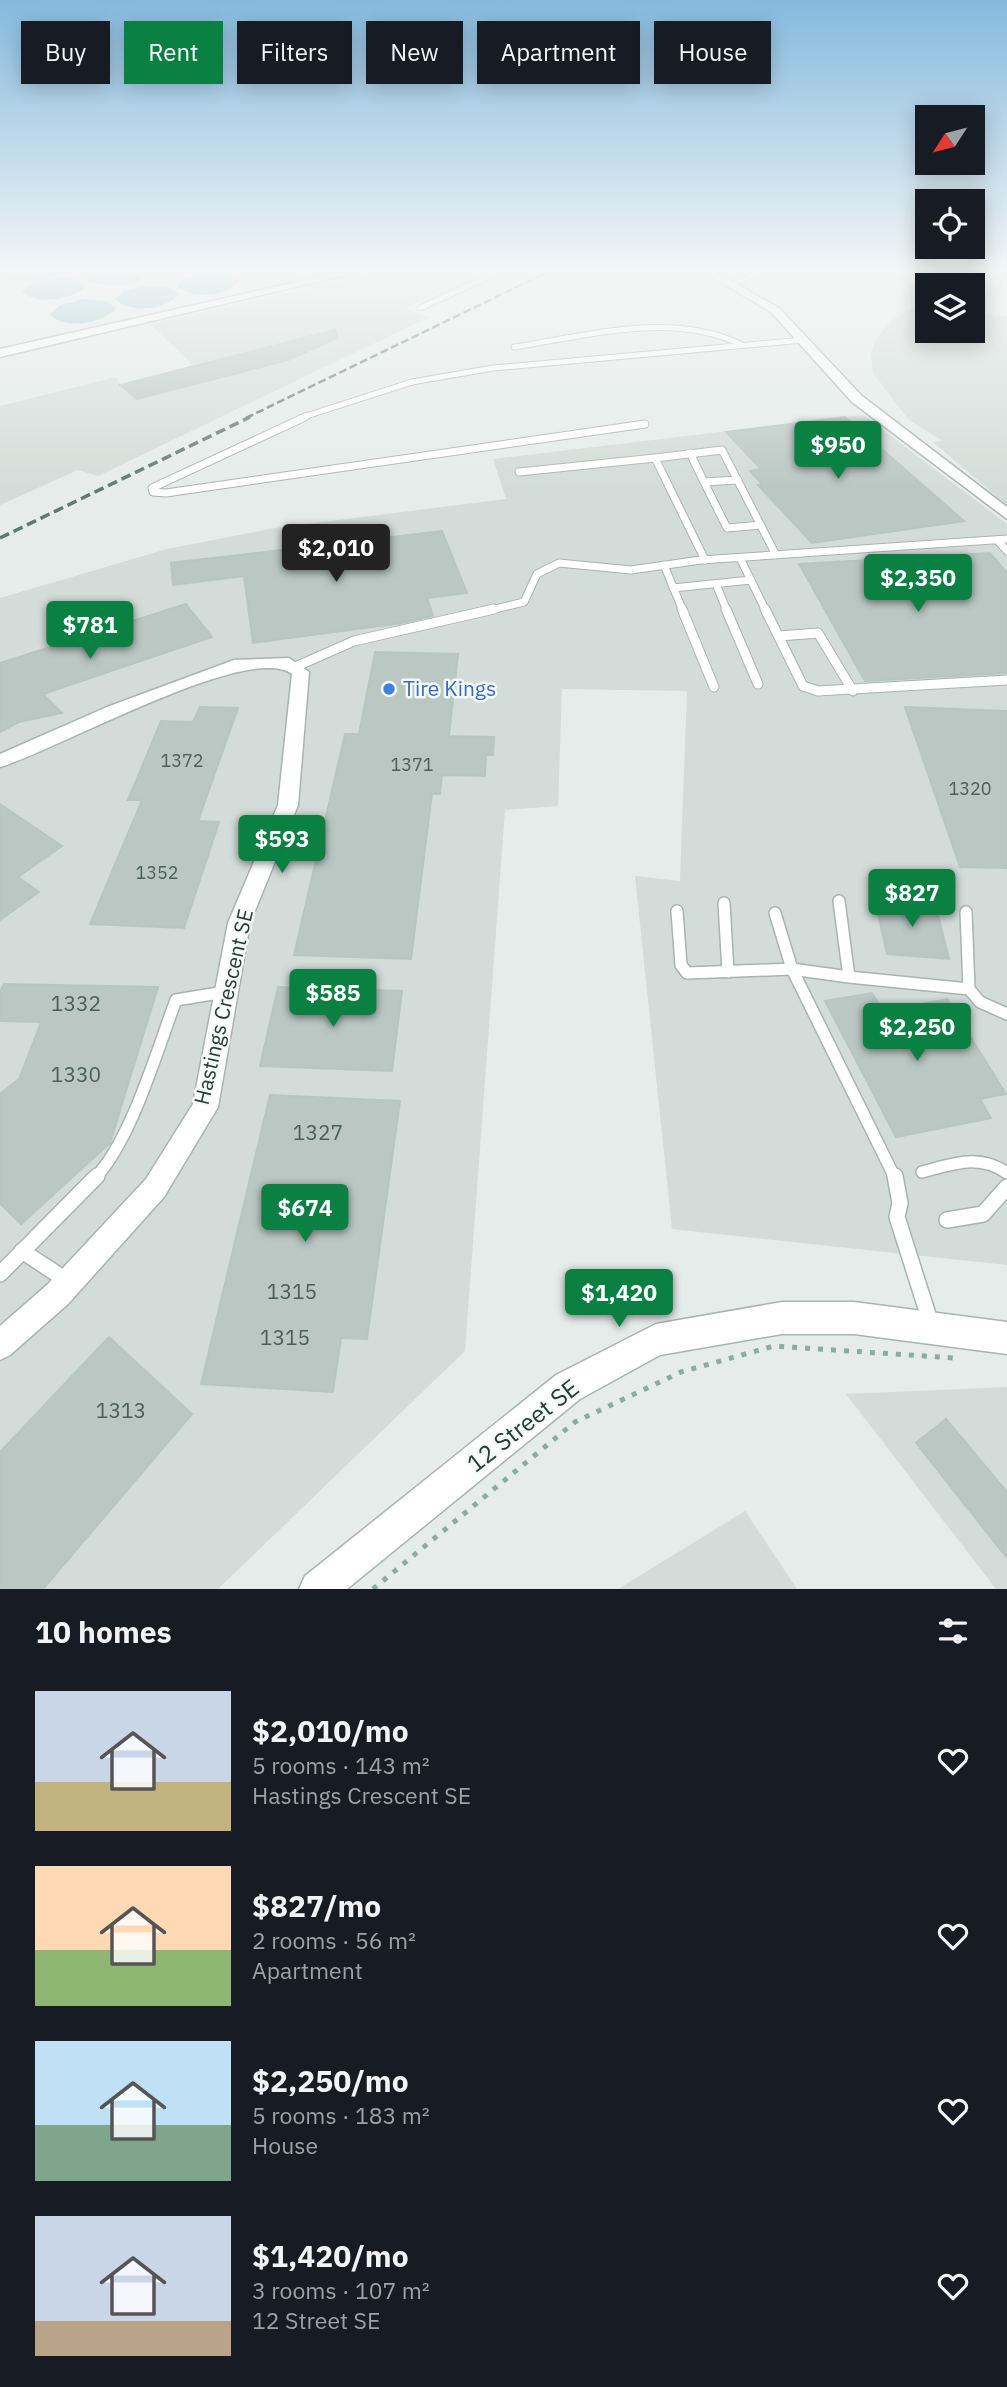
<!DOCTYPE html>
<html lang="en">
<head>
<meta charset="utf-8">
<style>
  :root { --surface:#171b24; --page:#20242c; --text:#f1f3f6; --muted:#9ea1a6; --accent:#0b8043 }
  body { margin:0; font-family:"IBM Plex Sans",sans-serif; background:var(--page); color:var(--text); height:100vh; display:flex; flex-direction:column; font-size:26px; white-space:nowrap }
  * { box-sizing:border-box; margin:0 }
  p { font-size:23px; color:var(--muted) }
  .icon { flex:none; width:38px; height:38px; fill:none; stroke:currentColor; stroke-width:2; stroke-linecap:round; stroke-linejoin:round }
  .map { position:relative; height:1589px; overflow:hidden }
  .sheet { display:flex; flex-direction:column; background:var(--surface); flex:1 }
  .sheet>* { flex:none }
  .banner { position:absolute; left:21px; top:21px; width:966px; height:63px; display:flex; gap:14px }
  .needle { width:46px; rotate:234deg }
  .controls { position:absolute; left:915px; top:105px; display:grid; gap:14px }
  .controls a { display:grid; place-items:center; width:70px; height:70px; border-radius:0px; background:var(--surface); box-shadow:0 4px 18px #0003; font-size:35px }
  .price { position:absolute; translate:-50% -60px; padding:0 16px; border-radius:7px; background:var(--accent); color:#fff; font-size:23px; line-height:46px; filter:drop-shadow(0 2px 4px #0008) }
  .price::after { content:''; position:absolute; left:50%; top:42px; width:21px; height:16px; margin-left:-10px; background:inherit; clip-path:polygon(0 0,100% 0,50% 100%) }
  .price.on { background:#222; color:#fff }
  ul { padding:0; list-style:none }
  li { display:flex; align-items:center; gap:21px; height:175px; padding:0 35px }
  li span { display:grid; place-items:center; flex:none; width:196px; height:140px; border-radius:0px; color:#555 }
  li>.icon { margin-inline-start:auto }
  span .icon { width:84px; height:84px; fill:#fffc; stroke-width:1 }
  li b { font-size:30px }
  h2 { display:flex; justify-content:space-between; align-items:center; height:84px; padding:0 35px; font-size:30px }
  .chip { padding:0 24px; border-radius:0px; background:var(--surface); box-shadow:0 4px 18px #0003; font-size:24px; line-height:63px }
  .chip.on { background:var(--accent); color:#fff }
  .map>svg:first-child { display:block }
  .built { fill:#d3dcd8 }
  .water { fill:#92c0cc }
  .building { fill:#bac7c2; stroke:#b7c6c0; stroke-width:2 }
  .lines { fill:none; stroke-linecap:round; stroke-linejoin:round }
  .service-far4-casing { stroke:#a8b4b0; stroke-width:7 }
  .service-far3-casing { stroke:#a8b4b0; stroke-width:9 }
  .service-far2-casing { stroke:#a8b4b0; stroke-width:11 }
  .service-far1-casing { stroke:#a8b4b0; stroke-width:14 }
  .service-casing { stroke:#a8b4b0; stroke-width:18 }
  .minor-casing { stroke:#a8b4b0; stroke-width:3 }
  .tertiary-casing { stroke:#a8b4b0; stroke-width:3 }
  .path { stroke:#88ada3; stroke-width:5; stroke-dasharray:5 8; stroke-linecap:butt }
  .service-far4 { stroke:#fff; stroke-width:5 }
  .service-far3 { stroke:#fff; stroke-width:7 }
  .service-far2 { stroke:#fff; stroke-width:9 }
  .service-far1 { stroke:#fff; stroke-width:11 }
  .service { stroke:#fff; stroke-width:15 }
  .minor { fill:#fff; fill-rule:evenodd }
  .tertiary { fill:#fff; fill-rule:evenodd }
  .rail-far1 { stroke:#607872; stroke-width:2.5; stroke-dasharray:8 3.5; stroke-linecap:butt }
  .rail { stroke:#607872; stroke-width:3.5; stroke-dasharray:10 5; stroke-linecap:butt }
  .shop-dot { fill:#3f7fe0; stroke:#f5f9f7; stroke-width:2.5 }
  .labels { text-anchor:middle; stroke-width:5; stroke-linejoin:round; paint-order:stroke }
  .number-label { font-size:18px; fill:#4a605a }
  .shop-label { font-size:21px; fill:#366cbe; stroke:#f5f9f7; text-anchor:start }
  .near-number-label { font-size:21px; fill:#4a605a }
  .street-label { font-size:21px; fill:#253d37; stroke:#f5f9f7 }
  .near-street-label { font-size:24px; fill:#253d37; stroke:#f5f9f7 }
</style>
</head>
<body>
<div class="map">
<svg width="1007" height="1589" viewBox="0 0 1007 1589">
  <rect width="100%" height="100%" fill="#e5ece9"/>
  <path class="built" d="M 391,269 L 449,269 L 464,277 L 405,309 L 429,317 L 98,476 L 78,470 L 0,505 L 0,406 L 116,377 L 121,385 L 194,366 L 150,324 Z
    M 913,307 L 927,309 L 928,331 L 973,331 L 973,314 L 1007,316 L 1007,505 L 933,442 L 943,441 L 909,420 L 873,373 L 871,354 L 875,341 L 892,320 Z
    M 863,415 L 1007,524 L 1007,1265 L 672,1229 L 635,876 L 680,881 L 687,691 L 562,689 L 558,806 L 505,810 L 465,1351 L 218,1589 L 0,1589 L 0,598 L 167,549 L 275,528 L 506,499 L 493,459 Z
    M 1007,1387 L 1007,1589 L 996,1589 L 846,1394 Z
    M 745,1511 L 797,1589 L 618,1589 Z"/>
  <path class="water" d="M 7,269 L 63,269 C 51,283 20,284 4,277 L 2,273 Z
    M 101,269 L 143,269 L 147,273 C 136,288 105,288 88,281 L 88,274 Z
    M 206,273 L 228,275 L 238,281 C 228,297 190,299 177,286 L 184,278 Z
    M 56,278 L 77,279 L 86,286 C 74,300 34,306 22,291 L 32,283 Z
    M 147,286 L 169,287 L 179,294 C 168,310 128,314 115,299 L 124,291 Z
    M 84,299 L 106,301 L 116,308 C 104,324 62,330 50,314 L 60,305 Z"/>
  <path class="building" d="M 335,330 L 337,338 L 288,360 L 137,399 L 120,385 Z
    M 845,417 L 964,521 L 812,543 L 758,485 L 762,484 L 750,471 L 761,469 L 726,432 Z
    M 442,531 L 467,593 L 427,598 L 433,616 L 402,623 L 253,643 L 244,576 L 173,585 L 171,563 Z
    M 990,553 L 1007,573 L 1007,673 L 865,681 L 799,564 Z
    M 186,604 L 212,637 L 43,694 L 62,713 L 19,722 L 0,732 L 0,663 Z
    M 375,652 L 458,654 L 449,736 L 494,737 L 493,755 L 486,755 L 485,776 L 442,775 L 440,794 L 432,794 L 411,959 L 294,955 L 345,734 L 359,734 Z
    M 200,707 L 238,708 L 198,821 L 219,822 L 184,928 L 90,924 L 142,800 L 128,800 L 161,721 L 193,722 Z
    M 905,707 L 1007,711 L 1007,868 L 960,867 Z
    M 0,804 L 62,846 L 18,877 L 39,892 L 0,920 Z
    M 875,900 L 935,903 L 949,959 L 887,954 Z
    M 4,984 L 158,987 L 110,1143 L 21,1224 L 0,1203 L 0,1094 L 19,1079 L 41,1022 L 0,1021 L 0,992 Z
    M 278,987 L 402,991 L 392,1071 L 260,1066 Z
    M 872,993 L 883,1011 L 947,999 L 1006,1094 L 980,1099 L 991,1118 L 896,1137 L 825,1001 Z
    M 270,1095 L 400,1101 L 367,1339 L 341,1338 L 333,1392 L 201,1384 Z
    M 109,1337 L 192,1414 L 43,1589 L 0,1589 L 0,1452 Z
    M 946,1419 L 1007,1492 L 1007,1558 L 916,1443 Z"/>
  <g class="lines">
    <g class="service-far4-casing">
      <path id="service-far4" d="M 341,269 L 349,272
        M 733,283 L 772,269
        M 420,308 L 505,269
        M 514,347 C 587,336 670,311 740,344
        M 300,418 L 412,382 L 493,368 L 803,340"/>
    </g>
    <g class="service-far3-casing">
      <path id="service-far3" d="M 305,417 L 152,488 L 153,492 L 166,493 L 645,424
        M 690,453 L 704,482
        M 519,472 L 655,458
        M 738,480 L 704,482 L 727,528 L 761,525
        M 997,540 L 1007,551
        M 740,558 L 766,611
        M 705,560 L 655,458 L 722,450 L 776,555
        M 664,565 L 683,611
        M 716,584 L 727,611
        M 673,588 L 751,580
        M 487,611 L 524,602 L 537,574 L 559,563 L 631,570 L 701,560 L 1007,539"/>
    </g>
    <g class="service-far2-casing">
      <path id="service-far2" d="M 682,609 L 714,687
        M 726,609 L 758,684
        M 765,609 L 803,686 L 818,691 L 1007,680
        M 779,636 L 818,633 L 853,691
        M 295,667 L 354,641 L 494,609"/>
    </g>
    <g class="service-far1-casing">
      <path id="service-far1" d="M 839,901 L 849,977 L 969,989
        M 724,903 L 728,972
        M 677,911 L 681,965 L 687,973 L 792,969 L 895,1178
        M 966,912 L 969,989 L 980,1002 L 1007,1014
        M 775,913 L 792,969 L 849,977
        M 922,1172 C 953,1164 979,1153 1007,1173
        M 95,1178 C 131,1141 157,1050 176,1000 L 225,992"/>
    </g>
    <g class="service-casing">
      <path id="service" d="M 895,1176 L 900,1203 L 897,1217 L 931,1324
        M 947,1220 L 983,1214 L 1007,1187
        M 22,1251 L 66,1280
        M 0,1274 L 97,1176"/>
    </g>
    <g class="minor-casing">
      <path id="minor" d="M 289,658 L 309,672 L 298,805 L 250,923 L 218,1107 L 164,1197 L 68,1304 L 10,1355 L 0,1360 L 0,1326 L 48,1284 L 146,1179 L 193,1104 L 228,923 L 278,805 L 292,674 C 249,641 54,752 0,767 L 0,754 L 107,707 L 234,660 Z"/>
    </g>
    <g class="tertiary-casing">
      <path id="tertiary" d="M 354,269 L 371,269 L 0,357 L 0,349 Z
        M 699,269 L 711,269 L 779,308 L 862,396 L 1007,507 L 1007,519 L 852,402 L 771,312 Z
        M 782,1302 L 854,1302 L 1007,1322 L 1007,1354 L 854,1334 L 782,1334 L 660,1355 L 580,1399 L 347,1589 L 299,1589 L 305,1576 L 556,1375 L 656,1324 Z"/>
    </g>
    <path class="path" d="M 373,1589 L 575,1422 L 681,1372 L 774,1346 L 954,1358"/>
    <use href="#service-far4" class="service-far4"/>
    <use href="#service-far3" class="service-far3"/>
    <use href="#service-far2" class="service-far2"/>
    <use href="#service-far1" class="service-far1"/>
    <use href="#service" class="service"/>
    <use href="#minor" class="minor"/>
    <use href="#tertiary" class="tertiary"/>
    <path class="rail-far1" d="M 246,418 L 554,269"/>
    <path class="rail" d="M 0,538 L 250,417"/>
  </g>
  <linearGradient id="sky" x2="0" y2="1"><stop stop-color="#85b9dd"/><stop offset="0.55" stop-color="#f3f6f5"/><stop offset="1" stop-color="#f3f6f5" stop-opacity="0"/></linearGradient>
  <rect width="1007" height="491" fill="url(#sky)"/>
  <circle class="shop-dot" cx="389" cy="689" r="7"/>
  <g class="labels">
    <g class="number-label">
      <text x="182" y="767">1372</text>
      <text x="412" y="771">1371</text>
      <text x="970" y="795">1320</text>
      <text x="157" y="879">1352</text>
    </g>
    <g class="shop-label">
      <text x="403" y="696">Tire Kings</text>
    </g>
    <g class="near-number-label">
      <text x="76" y="1011">1332</text>
      <text x="76" y="1082">1330</text>
      <text x="318" y="1140">1327</text>
      <text x="292" y="1299">1315</text>
      <text x="285" y="1345">1315</text>
      <text x="121" y="1418">1313</text>
    </g>
    <g class="street-label">
      <text transform="translate(224 1007) rotate(-77)" y="7">Hastings Crescent SE</text>
    </g>
    <g class="near-street-label">
      <text transform="translate(523 1426) rotate(-38)" y="8">12 Street SE</text>
    </g>
  </g>
</svg>
<div class="controls">
<a><svg class="needle" viewBox="-14 -14 28 28"><path d="M0-13l5 13h-10z" fill="#e53935"/><path d="M0 13l5-13h-10z" fill="#9ea1a6"/></svg></a>
<a><svg class="icon" aria-label="locate" viewBox="0 0 24 24"><circle cx="12" cy="12" r="6"/><path d="M12 2v4M12 18v4M2 12h4M18 12h4"/></svg></a>
<a><svg class="icon" aria-label="layers" viewBox="0 0 24 24"><path d="M12 4l9 5-9 5-9-5zM3 14l9 5 9-5"/></svg></a>
</div>
<b class="price" style="left:838px;top:481px">$950</b>
<b class="price on" style="left:336px;top:584px">$2,010</b>
<b class="price" style="left:918px;top:614px">$2,350</b>
<b class="price" style="left:90px;top:661px">$781</b>
<b class="price" style="left:282px;top:875px">$593</b>
<b class="price" style="left:912px;top:929px">$827</b>
<b class="price" style="left:333px;top:1029px">$585</b>
<b class="price" style="left:917px;top:1063px">$2,250</b>
<b class="price" style="left:305px;top:1244px">$674</b>
<b class="price" style="left:619px;top:1329px">$1,420</b>
<div class="banner">
<a class="chip">Buy</a>
<a class="chip on">Rent</a>
<a class="chip">Filters</a>
<a class="chip">New</a>
<a class="chip">Apartment</a>
<a class="chip">House</a>
</div>
</div>
<section class="sheet">
<h2>10 homes<svg class="icon" aria-label="filters" viewBox="0 0 24 24"><path d="M4 7h16M4 17h16"/><circle cx="9" cy="7" r="2"/><circle cx="15" cy="17" r="2"/></svg></h2>
<ul>
<li><span style="background:linear-gradient(#c9d6e8 65%,#c2b280 0)"><svg class="icon" aria-label="home" viewBox="0 0 24 24"><path d="M3 11l9-7 9 7M6 9v11h12V9"/></svg></span><div><b>$2,010/mo</b><p>5 rooms · 143 m²</p><p>Hastings Crescent SE</p></div><svg class="icon" aria-label="heart" viewBox="0 0 24 24"><path d="M12 20l-8-8c-3-5 5-10 8-4 3-6 11-1 8 4z"/></svg></li>
<li><span style="background:linear-gradient(#ffd9b3 60%,#8fb573 0)"><svg class="icon" aria-label="home" viewBox="0 0 24 24"><path d="M3 11l9-7 9 7M6 9v11h12V9"/></svg></span><div><b>$827/mo</b><p>2 rooms · 56 m²</p><p>Apartment</p></div><svg class="icon" aria-label="heart" viewBox="0 0 24 24"><path d="M12 20l-8-8c-3-5 5-10 8-4 3-6 11-1 8 4z"/></svg></li>
<li><span style="background:linear-gradient(#bfe0f5 60%,#7fa58c 0)"><svg class="icon" aria-label="home" viewBox="0 0 24 24"><path d="M3 11l9-7 9 7M6 9v11h12V9"/></svg></span><div><b>$2,250/mo</b><p>5 rooms · 183 m²</p><p>House</p></div><svg class="icon" aria-label="heart" viewBox="0 0 24 24"><path d="M12 20l-8-8c-3-5 5-10 8-4 3-6 11-1 8 4z"/></svg></li>
<li><span style="background:linear-gradient(#c9d6e8 75%,#b9a48a 0)"><svg class="icon" aria-label="home" viewBox="0 0 24 24"><path d="M3 11l9-7 9 7M6 9v11h12V9"/></svg></span><div><b>$1,420/mo</b><p>3 rooms · 107 m²</p><p>12 Street SE</p></div><svg class="icon" aria-label="heart" viewBox="0 0 24 24"><path d="M12 20l-8-8c-3-5 5-10 8-4 3-6 11-1 8 4z"/></svg></li>
</ul>
</section>
</body>
</html>
